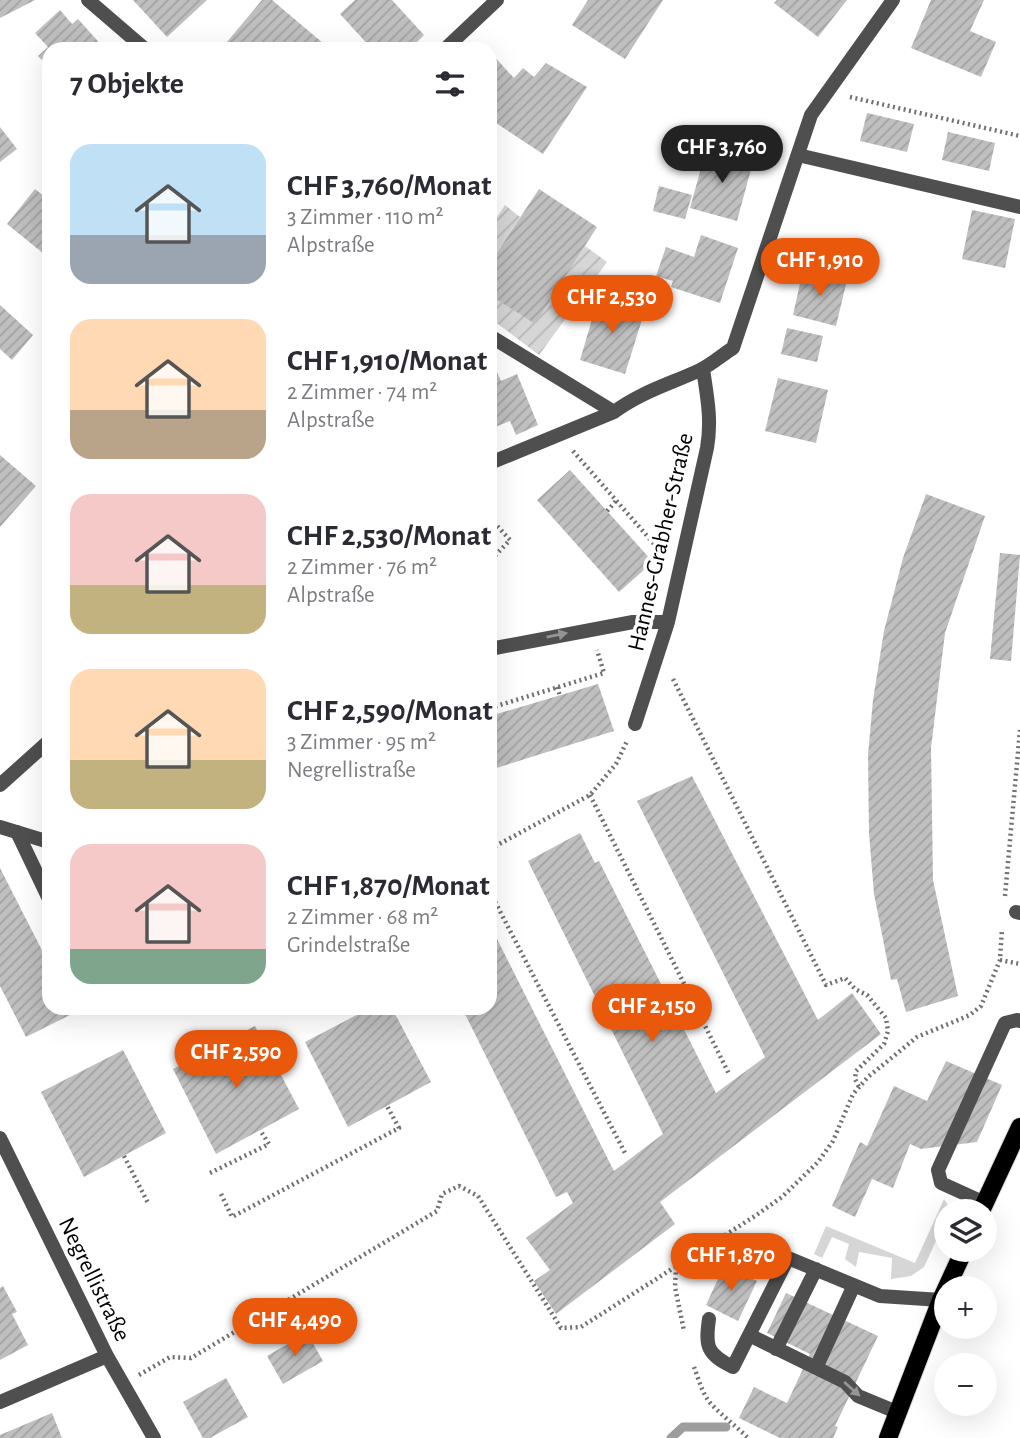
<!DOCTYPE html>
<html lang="de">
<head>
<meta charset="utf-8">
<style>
  :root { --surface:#fff; --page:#f2f2f3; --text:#2b2b33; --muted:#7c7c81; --accent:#ea580c }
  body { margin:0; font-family:"Alegreya Sans",sans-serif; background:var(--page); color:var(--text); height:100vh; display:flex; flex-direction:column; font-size:26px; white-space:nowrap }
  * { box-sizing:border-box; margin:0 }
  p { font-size:23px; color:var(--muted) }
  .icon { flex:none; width:38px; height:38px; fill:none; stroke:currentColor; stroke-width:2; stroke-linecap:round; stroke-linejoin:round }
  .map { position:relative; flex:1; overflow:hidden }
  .side { position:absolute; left:42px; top:42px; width:455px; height:973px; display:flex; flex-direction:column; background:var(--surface); border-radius:21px; box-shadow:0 7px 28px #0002 }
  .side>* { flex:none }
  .buttons { position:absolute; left:934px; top:1199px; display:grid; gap:14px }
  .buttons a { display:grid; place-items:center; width:63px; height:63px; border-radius:50%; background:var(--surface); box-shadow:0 7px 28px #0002; font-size:35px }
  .price { position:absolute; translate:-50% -60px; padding:0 16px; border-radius:24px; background:var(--accent); color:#fff; font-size:23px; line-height:46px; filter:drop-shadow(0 2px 4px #0008) }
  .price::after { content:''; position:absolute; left:50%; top:42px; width:21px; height:16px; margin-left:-10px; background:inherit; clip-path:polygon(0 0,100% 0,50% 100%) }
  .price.active { background:#222; color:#fff }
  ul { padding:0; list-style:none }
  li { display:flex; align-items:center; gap:21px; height:175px; padding:0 28px }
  li span { display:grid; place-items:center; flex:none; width:196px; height:140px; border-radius:21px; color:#555 }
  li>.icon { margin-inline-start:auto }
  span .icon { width:84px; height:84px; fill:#fffc; stroke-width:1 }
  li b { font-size:30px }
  h2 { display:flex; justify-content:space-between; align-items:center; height:84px; padding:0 28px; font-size:30px }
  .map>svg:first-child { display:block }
  .grass { fill:#d6d6d6 }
  .garden { fill:url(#garden-furrows) }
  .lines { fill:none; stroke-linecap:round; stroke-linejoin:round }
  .stream { stroke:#9d9d9d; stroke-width:9 }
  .building { fill:url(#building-hatch) }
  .primary-casing { stroke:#dbdbdb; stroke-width:20 }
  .path { stroke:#717171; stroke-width:4.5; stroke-dasharray:2 3.5; stroke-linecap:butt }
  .service { stroke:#4f4f4f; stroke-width:14 }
  .minor { stroke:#4f4f4f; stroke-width:14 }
  .primary { stroke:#000; stroke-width:18 }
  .oneway { fill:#959595 }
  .labels { text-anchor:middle; stroke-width:7; stroke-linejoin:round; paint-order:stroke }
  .street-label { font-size:24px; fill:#000; stroke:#fff }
</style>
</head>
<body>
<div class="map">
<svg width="1020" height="1438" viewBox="0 0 1020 1438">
  <defs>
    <pattern id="garden-furrows" width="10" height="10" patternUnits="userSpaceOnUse" patternTransform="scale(1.75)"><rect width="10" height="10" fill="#d6d6d6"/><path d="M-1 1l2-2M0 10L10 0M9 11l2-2" fill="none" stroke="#b6b6b6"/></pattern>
    <pattern id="building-hatch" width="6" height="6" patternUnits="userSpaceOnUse" patternTransform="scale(1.75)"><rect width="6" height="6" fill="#bfbfbf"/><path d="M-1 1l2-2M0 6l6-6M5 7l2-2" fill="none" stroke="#a2a2a2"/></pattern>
  </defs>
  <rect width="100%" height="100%" fill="#fff"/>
  <path class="grass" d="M 944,1199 L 950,1209 L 947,1211 L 947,1217 L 924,1267 L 911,1276 L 891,1279 L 892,1258 L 859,1252 L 856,1267 L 845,1259 L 849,1244 L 832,1237 L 822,1258 L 814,1254 L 826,1226 L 915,1263 Z"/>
  <path class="garden" d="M 505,205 L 520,217 L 490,263 L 490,228 Z
    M 585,246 L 607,262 L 539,355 L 490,318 L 490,295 L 535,323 Z"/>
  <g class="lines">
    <path class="stream" d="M 671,1438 L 683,1427 L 726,1427"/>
  </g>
  <path class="building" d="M 0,0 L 35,0 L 0,18 Z
    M 133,0 L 207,0 L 167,37 Z
    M 262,0 L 272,0 L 330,49 L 221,49 Z
    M 355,0 L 392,0 L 424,35 L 410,49 L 372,49 L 340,14 Z
    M 588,0 L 663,0 L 625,59 L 572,25 Z
    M 777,0 L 847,0 L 818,37 L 774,3 Z
    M 931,0 L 984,0 L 970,31 L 996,42 L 981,77 L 911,48 Z
    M 60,10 L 72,24 L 78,19 L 105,49 L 49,49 L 49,68 L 38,56 L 48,47 L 35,33 Z
    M 490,52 L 514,78 L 523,68 L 534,77 L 546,63 L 587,87 L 543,154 L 490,119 Z
    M 867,113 L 914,124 L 907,152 L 860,141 Z
    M 0,127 L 17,149 L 0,162 Z
    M 948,132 L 995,143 L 989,171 L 942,160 Z
    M 706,150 L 753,162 L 737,221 L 690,208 Z
    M 659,186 L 692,195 L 685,219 L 653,211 Z
    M 35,189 L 49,200 L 49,258 L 7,224 Z
    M 539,189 L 597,227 L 535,324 L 490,295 L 490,263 Z
    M 972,210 L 1015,219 L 1005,268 L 962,259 Z
    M 701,235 L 738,248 L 720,303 L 671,287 L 673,281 L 656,276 L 666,247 L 694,257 Z
    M 803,270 L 847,280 L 836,326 L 793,315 Z
    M 599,296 L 645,310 L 625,374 L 580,360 Z
    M 0,305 L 33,335 L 12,360 L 0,349 Z
    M 787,328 L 823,336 L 817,362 L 781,354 Z
    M 490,357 L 501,381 L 517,374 L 538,425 L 516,435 L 510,421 L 490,429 Z
    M 778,378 L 828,390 L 816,443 L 765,431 Z
    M 0,455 L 36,486 L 0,527 Z
    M 570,470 L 653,562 L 619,592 L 537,500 Z
    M 926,494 L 985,516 L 945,633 L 931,748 L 933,880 L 958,996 L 906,1012 L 897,979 L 891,980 L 874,894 L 869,833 L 868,755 L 873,700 L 884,631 L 903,558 Z
    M 1000,553 L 1020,555 L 1011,661 L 990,659 Z
    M 598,684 L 614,731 L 490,770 L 490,716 Z
    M 692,776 L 818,1020 L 852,993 L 881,1034 L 660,1202 L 675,1224 L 556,1314 L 534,1281 L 550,1270 L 526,1238 L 573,1203 L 567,1192 L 556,1197 L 462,1008 L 490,1008 L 490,925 L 614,1171 L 663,1134 L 528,861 L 580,833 L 595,863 L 599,861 L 716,1093 L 765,1057 L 637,801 Z
    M 0,868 L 49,964 L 49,1008 L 72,1008 L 74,1013 L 26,1037 L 0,986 Z
    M 370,1008 L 392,1008 L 431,1082 L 348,1127 L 305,1042 Z
    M 255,1026 L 299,1109 L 216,1154 L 173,1069 Z
    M 123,1050 L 166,1133 L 84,1177 L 41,1092 Z
    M 946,1061 L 1002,1085 L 977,1142 L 921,1149 L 910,1144 L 893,1188 L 872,1179 L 855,1217 L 832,1206 L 860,1142 L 867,1146 L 894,1086 L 927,1101 Z
    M 724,1266 L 757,1281 L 738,1321 L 706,1305 Z
    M 3,1286 L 17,1312 L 12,1314 L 28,1345 L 0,1360 L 0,1288 Z
    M 786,1293 L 878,1336 L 835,1426 L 838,1427 L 833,1438 L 780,1438 L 739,1418 L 754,1387 L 787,1403 L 810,1354 L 767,1333 Z
    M 307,1333 L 323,1361 L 283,1384 L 267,1356 Z
    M 226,1378 L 248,1417 L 210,1438 L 203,1438 L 183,1402 Z
    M 52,1413 L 62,1438 L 0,1438 L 0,1435 Z"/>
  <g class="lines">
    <g class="primary-casing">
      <path id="primary" d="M 981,1211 L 1020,1127
        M 888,1438 L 941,1300 L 964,1250"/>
    </g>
    <path class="path" d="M 850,97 L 1020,136
      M 573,451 L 662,553
      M 607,511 L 616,501
      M 490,518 L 510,540 L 490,561
      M 673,679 L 826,985 L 845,978 L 855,989 L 867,995 L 886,1018 L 888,1031 L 884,1044 L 856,1071 L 855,1079 L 859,1087
      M 557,687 L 560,696
      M 490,708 L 604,673 L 597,650
      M 590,795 L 729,1074
      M 490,849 L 590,795 L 616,764 L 627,741
      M 490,892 L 625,1153
      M 1005,896 L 1020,730
      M 1000,960 L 1020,964
      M 124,1156 L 148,1203
      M 210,1173 L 269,1144 L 260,1130
      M 221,1194 L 232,1217 L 399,1128 L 387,1106
      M 676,1267 L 675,1287 L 684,1331
      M 694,1367 C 699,1380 703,1397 714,1407 C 725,1418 737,1427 748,1438
      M 139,1375 L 170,1357 L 191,1358 L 437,1211 L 442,1194 L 459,1186 L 478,1196 L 561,1328 L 581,1327 L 755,1216 L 782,1197 L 818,1162 L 833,1141 L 853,1094 L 868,1077 L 917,1037 L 970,1015 L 981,1006 L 1000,960 L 1002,929"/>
    <path class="service" d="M 798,155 L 1020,207
      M 17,832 L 49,899
      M 1016,912 L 1020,913
      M 985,1203 L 941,1183 L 938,1170 L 1005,1023 L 1017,1020 L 1020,1021
      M 709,1319 C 705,1347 707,1354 733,1367 L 788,1258 L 880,1296 L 941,1300
      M 749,1335 L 845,1382 L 858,1396 L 899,1413
      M 776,1349 L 816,1269
      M 816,1368 L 854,1285"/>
    <path class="minor" d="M 88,0 L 145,49
      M 445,49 L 497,0
      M 490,336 L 614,412
      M 490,463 L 614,412 C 641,392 670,384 700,370 C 711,365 722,355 733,348 L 811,115 L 893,0
      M 490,649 L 633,622 L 668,622
      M 635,724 L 668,622 L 707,448 C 712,420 707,396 703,369
      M 0,785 L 49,741
      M 0,827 L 49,842
      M 0,1138 L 107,1356 L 154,1438
      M 0,1402 L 107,1356"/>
    <use href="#primary" class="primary"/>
  </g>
  <defs><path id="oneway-solid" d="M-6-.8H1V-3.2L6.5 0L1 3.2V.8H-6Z" transform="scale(1.75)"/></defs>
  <g class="oneway">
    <use href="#oneway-solid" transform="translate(557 635) rotate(-11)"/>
    <use href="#oneway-solid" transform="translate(852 1389) rotate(42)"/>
  </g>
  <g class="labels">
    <g class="street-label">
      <text transform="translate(660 542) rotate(-77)" y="8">Hannes-Grabher-Straße</text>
      <text transform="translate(95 1279) rotate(64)" y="8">Negrellistraße</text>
    </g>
  </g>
</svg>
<div class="buttons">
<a><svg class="icon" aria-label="layers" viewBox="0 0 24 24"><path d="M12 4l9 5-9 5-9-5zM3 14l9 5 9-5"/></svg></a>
<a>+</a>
<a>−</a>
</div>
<b class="price active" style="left:722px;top:185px">CHF 3,760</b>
<b class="price" style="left:820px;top:298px">CHF 1,910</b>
<b class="price" style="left:612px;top:335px">CHF 2,530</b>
<b class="price" style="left:652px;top:1044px">CHF 2,150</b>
<b class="price" style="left:236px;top:1090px">CHF 2,590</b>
<b class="price" style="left:731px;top:1293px">CHF 1,870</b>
<b class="price" style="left:295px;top:1358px">CHF 4,490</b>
<section class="side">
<h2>7 Objekte<svg class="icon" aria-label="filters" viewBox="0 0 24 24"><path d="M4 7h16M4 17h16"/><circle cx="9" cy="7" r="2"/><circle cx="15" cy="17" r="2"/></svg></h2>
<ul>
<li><span style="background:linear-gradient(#bfe0f5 65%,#9aa5b1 0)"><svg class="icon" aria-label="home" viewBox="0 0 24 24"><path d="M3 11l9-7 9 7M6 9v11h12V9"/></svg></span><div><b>CHF 3,760/Monat</b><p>3 Zimmer · 110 m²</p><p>Alpstraße</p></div></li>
<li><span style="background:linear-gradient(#ffd9b3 65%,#b9a48a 0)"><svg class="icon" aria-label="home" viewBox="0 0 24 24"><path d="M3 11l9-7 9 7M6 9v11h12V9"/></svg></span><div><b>CHF 1,910/Monat</b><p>2 Zimmer · 74 m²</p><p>Alpstraße</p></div></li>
<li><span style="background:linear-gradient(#f6c9c9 65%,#c2b280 0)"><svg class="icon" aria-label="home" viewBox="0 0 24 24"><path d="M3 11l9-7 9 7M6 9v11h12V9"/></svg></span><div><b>CHF 2,530/Monat</b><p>2 Zimmer · 76 m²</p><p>Alpstraße</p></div></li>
<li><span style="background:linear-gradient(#ffd9b3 65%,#c2b280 0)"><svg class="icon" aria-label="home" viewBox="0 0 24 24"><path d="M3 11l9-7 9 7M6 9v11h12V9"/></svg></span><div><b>CHF 2,590/Monat</b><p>3 Zimmer · 95 m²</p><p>Negrellistraße</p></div></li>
<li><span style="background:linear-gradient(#f6c9c9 75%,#7fa58c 0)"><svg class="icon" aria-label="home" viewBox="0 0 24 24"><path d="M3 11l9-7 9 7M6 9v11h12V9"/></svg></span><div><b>CHF 1,870/Monat</b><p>2 Zimmer · 68 m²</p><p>Grindelstraße</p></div></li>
</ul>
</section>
</div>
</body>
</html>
